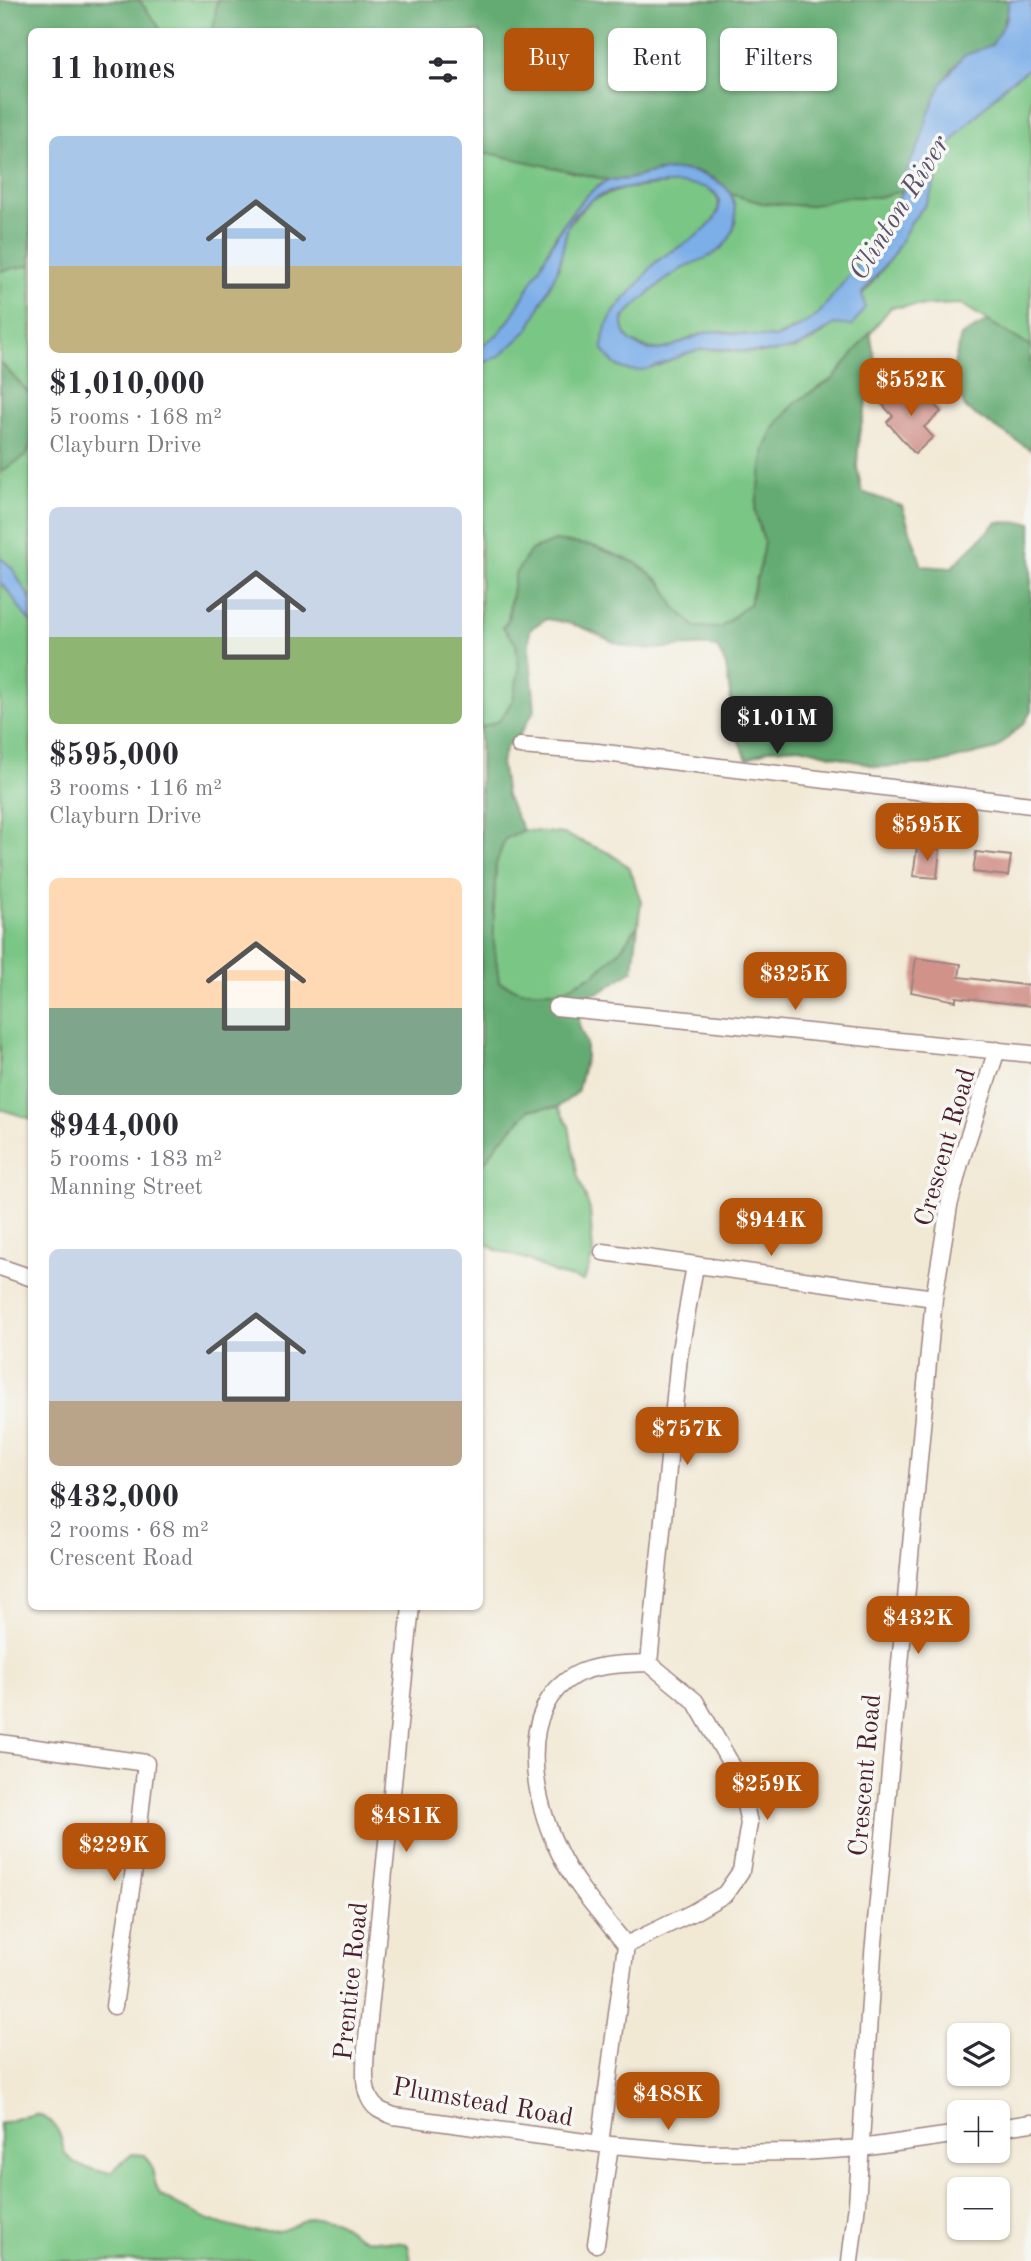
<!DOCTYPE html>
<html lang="en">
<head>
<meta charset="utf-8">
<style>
  :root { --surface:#fff; --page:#f7f7f7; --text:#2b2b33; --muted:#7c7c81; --accent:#b45309 }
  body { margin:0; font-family:"Old Standard TT",serif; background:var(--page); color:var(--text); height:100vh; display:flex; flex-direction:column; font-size:26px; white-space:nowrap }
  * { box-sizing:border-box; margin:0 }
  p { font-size:23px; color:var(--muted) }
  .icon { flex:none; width:38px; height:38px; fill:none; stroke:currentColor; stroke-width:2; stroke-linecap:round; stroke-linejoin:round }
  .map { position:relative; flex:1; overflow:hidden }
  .panel { position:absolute; left:28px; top:28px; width:455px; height:1582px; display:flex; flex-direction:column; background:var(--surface); border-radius:10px; box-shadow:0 2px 5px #0004 }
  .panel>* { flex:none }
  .guide { position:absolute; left:504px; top:28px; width:422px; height:63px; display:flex; gap:14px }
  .buttons { position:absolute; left:947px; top:2023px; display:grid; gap:14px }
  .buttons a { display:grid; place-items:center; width:63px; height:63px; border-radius:10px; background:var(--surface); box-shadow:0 2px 5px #0004; font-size:35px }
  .price { position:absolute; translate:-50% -60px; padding:0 16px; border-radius:14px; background:var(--accent); color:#fff; font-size:23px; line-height:46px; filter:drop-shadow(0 2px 4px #0008) }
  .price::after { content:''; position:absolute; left:50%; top:42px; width:21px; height:16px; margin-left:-10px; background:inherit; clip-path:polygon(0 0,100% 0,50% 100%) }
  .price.current { background:#222; color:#fff }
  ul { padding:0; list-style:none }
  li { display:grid; align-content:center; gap:14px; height:371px; padding:0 21px }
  li span { display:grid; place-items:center; height:217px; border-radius:10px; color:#555 }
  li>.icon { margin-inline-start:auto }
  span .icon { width:126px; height:126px; fill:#fffc; stroke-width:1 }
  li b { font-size:30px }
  h2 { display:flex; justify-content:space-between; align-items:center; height:84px; padding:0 21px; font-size:30px }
  .tag { padding:0 24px; border-radius:10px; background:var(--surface); box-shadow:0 2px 5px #0004; font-size:24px; line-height:63px }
  .tag.current { background:var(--accent); color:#fff }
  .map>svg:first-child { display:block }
  .green { fill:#7ac685; stroke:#627258; stroke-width:2; fill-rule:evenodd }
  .forest { fill:#63ab72; stroke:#56654e; stroke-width:2 }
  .water { fill:#7baee8; stroke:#62668a; stroke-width:2 }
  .building { fill:#d1928a }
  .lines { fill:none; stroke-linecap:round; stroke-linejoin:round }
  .minor-casing { stroke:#9e8480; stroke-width:19 }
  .minor { stroke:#fff; stroke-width:16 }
  .labels { text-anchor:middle; stroke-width:7; stroke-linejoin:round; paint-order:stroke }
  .street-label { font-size:26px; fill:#4a1f2b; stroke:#f6f6f2 }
  .water-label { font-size:28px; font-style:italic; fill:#5b516d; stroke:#f6f6f2 }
</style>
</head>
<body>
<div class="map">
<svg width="1031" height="2261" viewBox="0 0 1031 2261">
  <rect width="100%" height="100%" fill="#f6f6f2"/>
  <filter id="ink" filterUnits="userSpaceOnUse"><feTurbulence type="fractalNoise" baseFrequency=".0143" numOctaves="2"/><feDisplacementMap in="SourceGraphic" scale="14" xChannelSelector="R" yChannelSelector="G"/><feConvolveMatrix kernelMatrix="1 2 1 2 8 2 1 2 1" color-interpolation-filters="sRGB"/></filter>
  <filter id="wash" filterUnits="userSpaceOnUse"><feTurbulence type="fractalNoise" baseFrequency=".00686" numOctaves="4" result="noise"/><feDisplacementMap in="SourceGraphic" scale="28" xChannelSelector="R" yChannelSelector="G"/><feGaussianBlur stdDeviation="1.57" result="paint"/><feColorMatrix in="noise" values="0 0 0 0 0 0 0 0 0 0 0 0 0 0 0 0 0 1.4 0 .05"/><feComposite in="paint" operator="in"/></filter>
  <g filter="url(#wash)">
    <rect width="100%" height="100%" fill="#f2e9d5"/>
    <path class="green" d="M 0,0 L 1000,0 L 902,211 L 890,210 L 867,252 L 842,286 L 817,316 L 810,321 L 774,338 L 714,331 C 677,336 671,363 630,341 C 627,336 621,328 623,321 C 625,310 672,274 683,268 C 720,248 745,244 731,194 L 762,203 L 809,206 L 708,189 C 723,197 720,214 710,225 C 697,238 679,246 664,256 C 655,263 649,271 642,280 C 625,301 601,319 603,349 L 616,365 L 623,369 L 658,366 L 685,353 L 703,349 L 761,353 L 795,349 L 818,337 L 834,324 L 869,287 L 893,255 L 911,222 L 931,193 L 946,150 L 960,132 L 1007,84 L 1031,67 L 1031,347 L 961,304 L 891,307 L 834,378 L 796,402 L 776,425 L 765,449 L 755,511 L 764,542 L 760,567 L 749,604 L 720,628 L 695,627 L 675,607 L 662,583 L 636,563 L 593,546 L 555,541 L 531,550 L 510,600 L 508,621 L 503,627 L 516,644 L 519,670 L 513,700 L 500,720 L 480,776 L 480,32 L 32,32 L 31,1119 L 0,1109 ZM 571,172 L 668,184 L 623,189 L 591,200 L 568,225 L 558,269 L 537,309 C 539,294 538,274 544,260 C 554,233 582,192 609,180 Z
      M 523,830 L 564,834 L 609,853 L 629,867 L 641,901 L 638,925 L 620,950 L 595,974 L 561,991 L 521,991 L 499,982 L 494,944 L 494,904 L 496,864 L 505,839 Z
      M 558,1107 L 569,1126 L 577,1173 L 590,1210 L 593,1255 L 584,1281 L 554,1273 L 526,1259 L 496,1250 L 480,1238 L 480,1168 L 499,1142 L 530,1109 Z
      M 36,2114 C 51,2119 58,2126 62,2142 C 62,2143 64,2152 65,2153 C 75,2168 95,2171 111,2172 L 132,2154 L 145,2155 C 155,2166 152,2182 160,2195 C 191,2214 241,2237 278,2231 C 295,2228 304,2215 324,2217 C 341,2219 349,2234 366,2239 C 380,2243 396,2239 408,2245 L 411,2261 L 0,2261 L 0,2124 L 21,2117 Z"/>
    <path class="forest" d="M 0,0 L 139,0 L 158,25 L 160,31 L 32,32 L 31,265 L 0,271 Z
      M 217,0 L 1009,0 C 1007,14 1003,35 991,45 C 983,51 969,51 962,58 C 937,81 931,116 919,145 C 912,162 906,171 903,191 L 879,197 L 846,197 L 809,206 L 762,203 L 731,194 L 717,180 L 699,172 L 678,170 L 659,171 L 628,179 L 609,180 L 488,153 L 480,155 L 480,32 L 213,32 Z
      M 988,321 L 1031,347 L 1031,450 L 966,409 L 951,376 L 961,336 Z
      M 870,332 L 876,365 L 859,435 L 857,467 L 862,492 L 902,506 L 922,566 L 951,568 L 997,522 L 1031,523 L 1031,711 L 1025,722 L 996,749 L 936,764 L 878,767 L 800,747 L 770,749 L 747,759 L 736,735 L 726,666 L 717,647 C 689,642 662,652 635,648 C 617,646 604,637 589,630 C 575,624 561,621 546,619 L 530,629 L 529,647 L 535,709 L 517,739 L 506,747 L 501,763 L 506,796 L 523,830 L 505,839 L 496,864 L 494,904 L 494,944 L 499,982 L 521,991 L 561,991 L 595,974 L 620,950 L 638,925 L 633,970 L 602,991 L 579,998 L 579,1025 L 586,1043 L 586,1057 L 577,1093 L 558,1107 L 530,1109 L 499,1142 L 480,1168 L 480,728 L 500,720 L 513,700 L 519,670 L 516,644 L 503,627 L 508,620 L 515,574 L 531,550 L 555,541 L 593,546 L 636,563 L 662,583 L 675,607 L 695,627 L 720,628 L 749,604 L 760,567 L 764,542 L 755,511 L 765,449 L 776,425 L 796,402 L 834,378 Z
      M 0,362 L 32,396 L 31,443 L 26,456 L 0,472 Z"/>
    <path class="water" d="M 1009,0 L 1031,0 L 1031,67 L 1007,84 L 960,132 L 946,150 L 931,193 L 925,205 L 911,222 L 893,255 L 862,293 L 865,307 L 852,326 L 834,324 C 801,349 785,355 743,351 C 731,350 718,348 705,349 C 671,352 628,396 603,349 C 601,320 623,301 640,282 C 646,275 650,267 657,261 C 675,247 723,229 719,201 C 714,172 622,187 603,194 C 589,200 575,212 568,225 L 558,269 L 529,329 L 501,355 L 480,365 L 480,347 L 498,334 L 508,322 C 523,298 537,273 550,248 C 564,223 578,199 603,183 C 611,178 620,181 629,179 C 655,172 680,165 706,176 C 722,183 730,187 734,204 C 738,218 734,233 725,244 C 714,258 694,261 680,270 C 659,283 640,300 623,318 C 622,327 625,338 633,343 C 661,363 686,335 714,331 L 774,338 L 785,335 L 817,316 L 867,252 L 887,215 L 903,191 L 906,172 L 920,143 L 929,113 L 941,85 L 963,56 L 992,45 L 1007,18 Z
      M 0,557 L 12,568 L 31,600 L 31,622 C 18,611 14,593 0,583 Z"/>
    <g id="blocks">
      <path class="building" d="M 921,389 L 941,412 L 924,427 L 933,437 L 915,454 L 887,422 L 893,416 L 880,402 L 892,390 L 902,401 L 909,394 L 912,397 Z
        M 917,847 L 940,849 L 937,878 L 913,876 Z
        M 976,852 L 1011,856 L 1008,876 L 973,872 Z
        M 916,958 L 961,964 L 959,977 L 1031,986 L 1031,1006 L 956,997 L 956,1001 L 911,992 Z"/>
    </g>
  </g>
  <g filter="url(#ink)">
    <use href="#blocks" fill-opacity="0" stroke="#9e8480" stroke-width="2"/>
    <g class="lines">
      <g class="minor-casing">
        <path id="minor" d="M 520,746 L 597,752 L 1031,805
          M 556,1007 L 1031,1054
          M 603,1252 L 934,1298
          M 0,1267 L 32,1278
          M 411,1606 L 366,2049 C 365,2067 361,2097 378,2109 C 383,2112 389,2114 394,2116 L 600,2144 L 703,2153 L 802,2152 L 861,2148 L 959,2134
          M 649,1663 L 679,1356 L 695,1266
          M 0,1743 L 146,1763 L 134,1869 L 114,2006
          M 998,2128 L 1031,2123
          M 600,2144 L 626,1945 C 602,1915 574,1885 558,1850 C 533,1799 515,1709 575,1675 C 595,1664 627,1664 649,1663 L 695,1701 L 739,1778 L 749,1823 L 741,1871 L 725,1894 L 692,1913 L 626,1945
          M 596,2244 L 610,2145
          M 850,2261 L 857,2204 L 873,1954 L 934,1298 L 949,1206 L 960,1163 L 997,1050"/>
      </g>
      <use href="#minor" class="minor"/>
    </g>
  </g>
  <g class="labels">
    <g class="street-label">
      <text transform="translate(944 1147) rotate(-74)" y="9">Crescent Road</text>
      <text transform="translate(864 1775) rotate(-85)" y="9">Crescent Road</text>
      <text transform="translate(350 1981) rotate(-84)" y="9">Prentice Road</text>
      <text transform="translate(483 2101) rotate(10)" y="9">Plumstead Road</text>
    </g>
    <g class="water-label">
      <text transform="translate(898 207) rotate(-58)" y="10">Clinton River</text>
    </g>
  </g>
</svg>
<div class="buttons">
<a><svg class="icon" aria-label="layers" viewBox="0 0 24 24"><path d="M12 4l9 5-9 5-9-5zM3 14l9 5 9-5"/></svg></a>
<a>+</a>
<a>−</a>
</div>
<b class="price" style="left:911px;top:418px">$552K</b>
<b class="price current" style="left:777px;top:756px">$1.01M</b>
<b class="price" style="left:927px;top:863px">$595K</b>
<b class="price" style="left:795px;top:1012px">$325K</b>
<b class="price" style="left:771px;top:1258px">$944K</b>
<b class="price" style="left:687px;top:1467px">$757K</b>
<b class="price" style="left:918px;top:1656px">$432K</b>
<b class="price" style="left:767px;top:1822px">$259K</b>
<b class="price" style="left:406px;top:1854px">$481K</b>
<b class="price" style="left:114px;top:1883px">$229K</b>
<b class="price" style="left:668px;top:2132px">$488K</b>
<div class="guide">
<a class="tag current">Buy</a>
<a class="tag">Rent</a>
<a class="tag">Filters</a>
</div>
<section class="panel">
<h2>11 homes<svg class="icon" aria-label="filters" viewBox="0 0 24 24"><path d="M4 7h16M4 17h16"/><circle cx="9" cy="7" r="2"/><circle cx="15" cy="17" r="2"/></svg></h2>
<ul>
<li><span style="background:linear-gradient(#a9c7e8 60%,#c2b280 0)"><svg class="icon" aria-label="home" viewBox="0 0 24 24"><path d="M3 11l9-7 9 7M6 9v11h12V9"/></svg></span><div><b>$1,010,000</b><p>5 rooms · 168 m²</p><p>Clayburn Drive</p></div></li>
<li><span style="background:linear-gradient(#c9d6e8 60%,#8fb573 0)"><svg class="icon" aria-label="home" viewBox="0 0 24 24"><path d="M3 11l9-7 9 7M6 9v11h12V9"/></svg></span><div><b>$595,000</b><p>3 rooms · 116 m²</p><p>Clayburn Drive</p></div></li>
<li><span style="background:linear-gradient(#ffd9b3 60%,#7fa58c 0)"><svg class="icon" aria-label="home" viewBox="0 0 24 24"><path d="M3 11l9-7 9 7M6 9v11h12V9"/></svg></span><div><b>$944,000</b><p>5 rooms · 183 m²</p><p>Manning Street</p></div></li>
<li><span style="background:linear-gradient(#c9d6e8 70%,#b9a48a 0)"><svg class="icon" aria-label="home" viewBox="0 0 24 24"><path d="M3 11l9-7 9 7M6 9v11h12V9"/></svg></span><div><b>$432,000</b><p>2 rooms · 68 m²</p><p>Crescent Road</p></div></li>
</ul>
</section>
</div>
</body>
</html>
